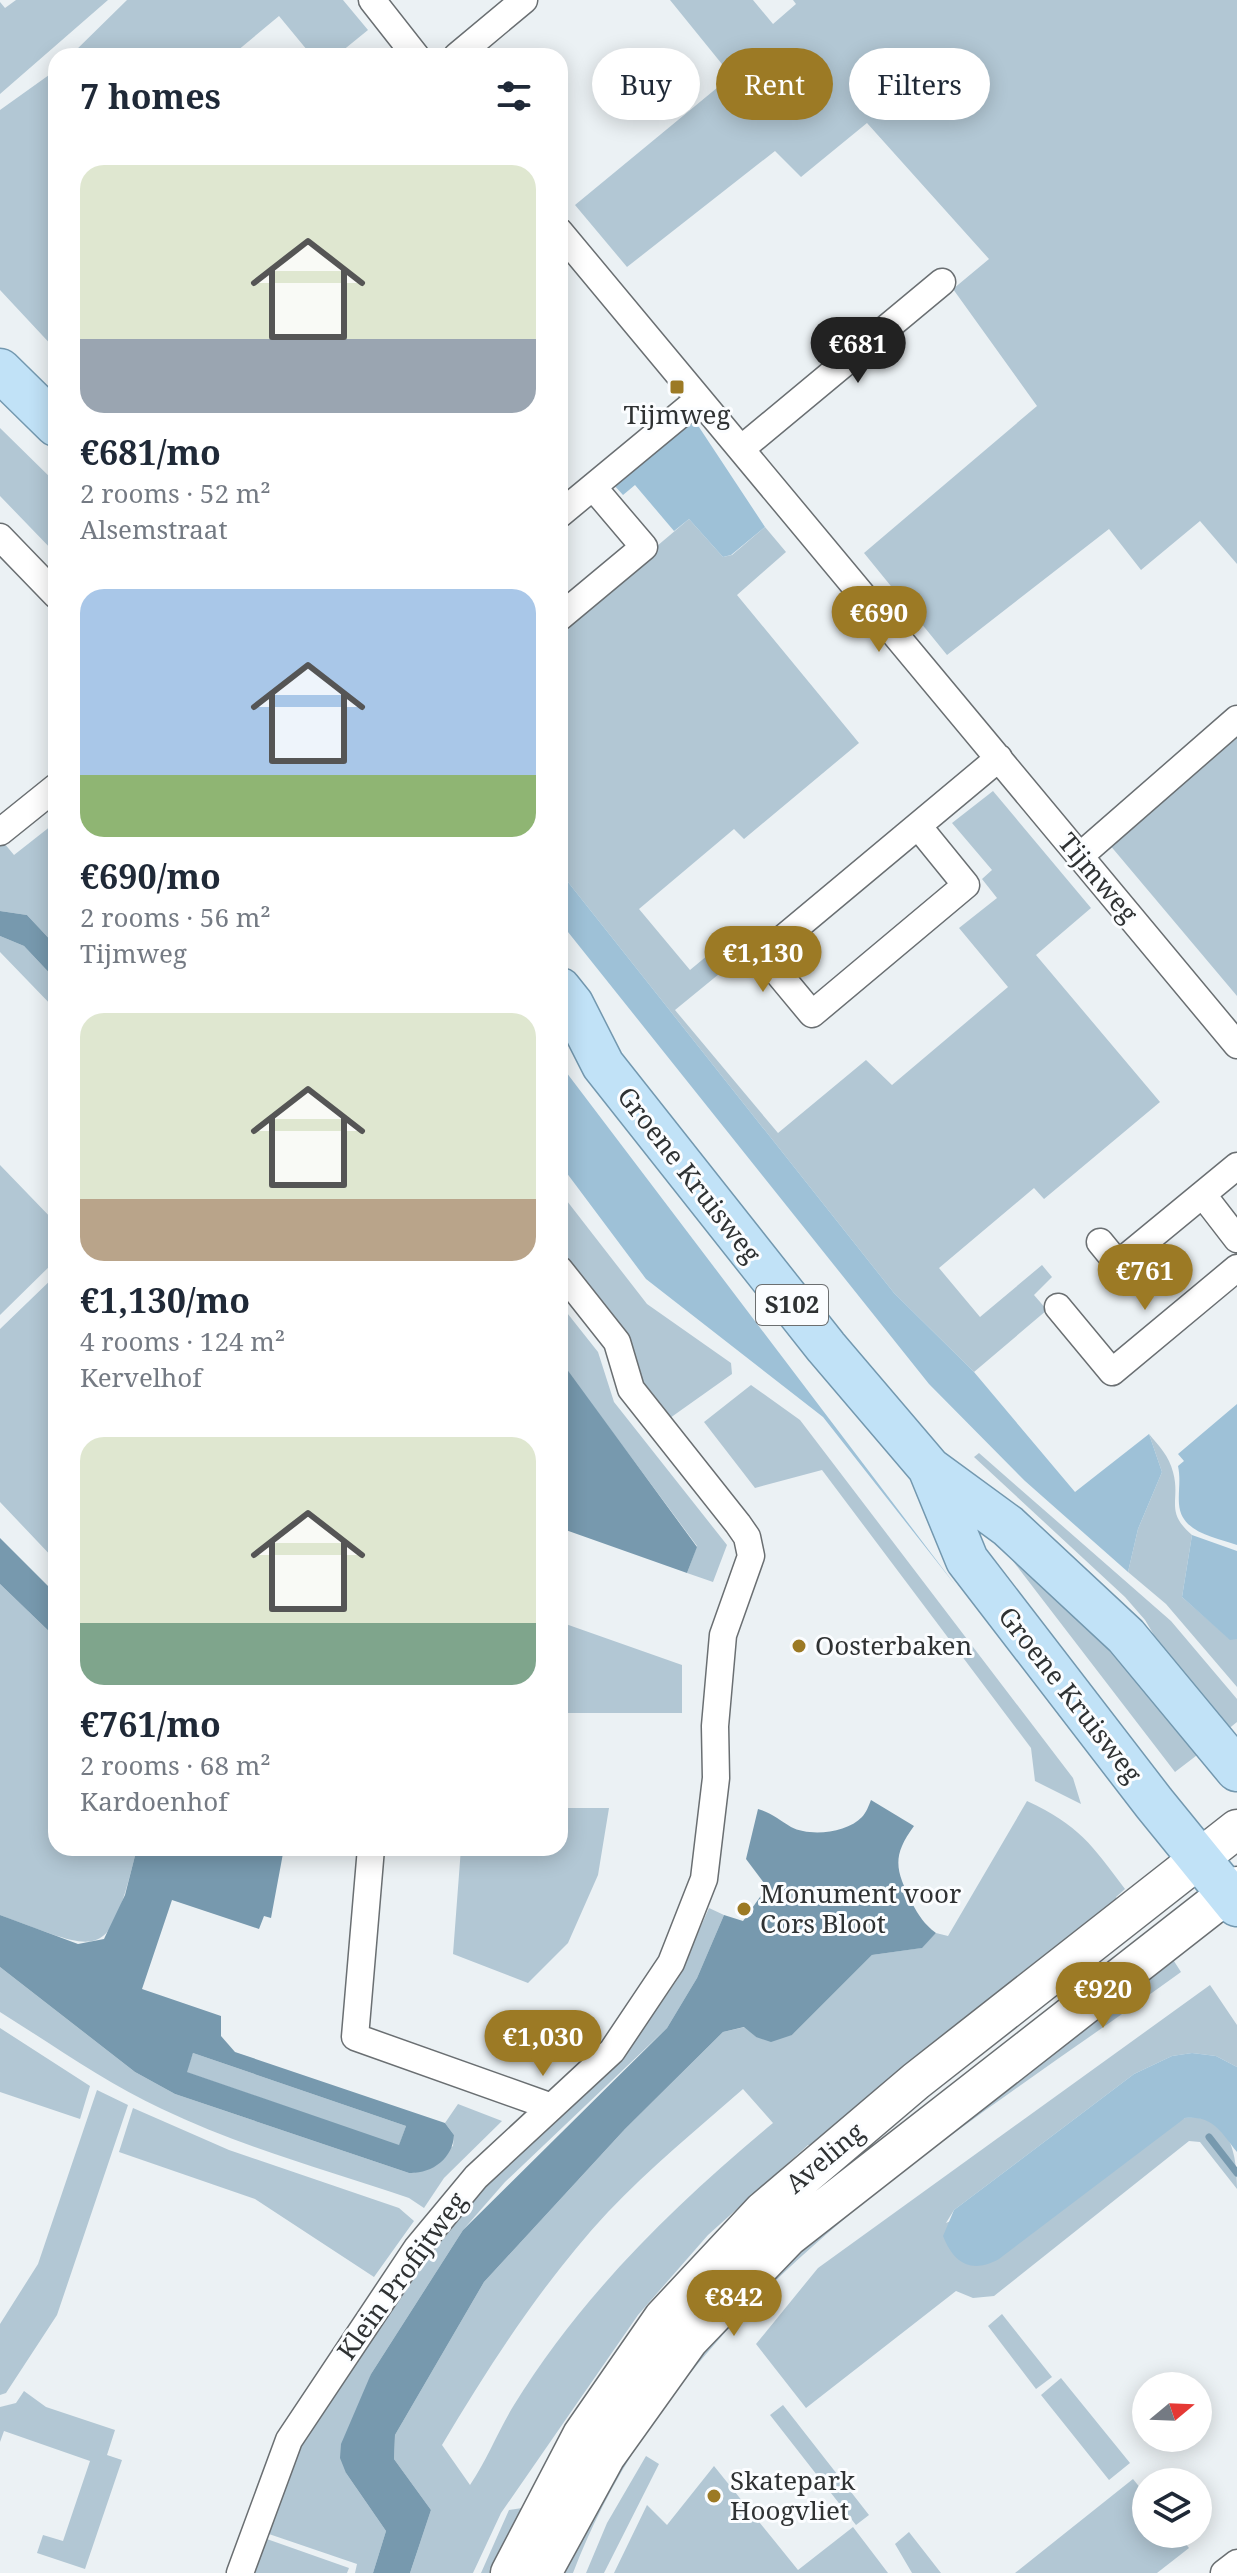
<!DOCTYPE html>
<html lang="en">
<head>
<meta charset="utf-8">
<style>
  :root { --surface:#fff; --page:#f6f6f7; --text:#1f2937; --muted:#747a83; --accent:#9c7a25 }
  body { margin:0; font-family:"Noto Serif",serif; background:var(--page); color:var(--text); height:100vh; display:flex; flex-direction:column; font-size:30px; white-space:nowrap }
  * { box-sizing:border-box; margin:0 }
  p { font-size:26px; color:var(--muted) }
  .icon { flex:none; width:44px; height:44px; fill:none; stroke:currentColor; stroke-width:2; stroke-linecap:round; stroke-linejoin:round }
  .map { position:relative; flex:1; overflow:hidden }
  .details { position:absolute; left:48px; top:48px; width:520px; height:1808px; display:flex; flex-direction:column; background:var(--surface); border-radius:24px; box-shadow:0 4px 20px #0003 }
  .details>* { flex:none }
  .hud { position:absolute; left:592px; top:48px; width:524px; height:72px; display:flex; gap:16px }
  .needle { width:52px; rotate:71deg }
  .buttons { position:absolute; left:1132px; top:2372px; display:grid; gap:16px }
  .buttons a { display:grid; place-items:center; width:80px; height:80px; border-radius:50%; background:var(--surface); box-shadow:0 4px 20px #0003; font-size:40px }
  .price { position:absolute; translate:-50% -68px; padding:0 18px; border-radius:28px; background:var(--accent); color:#fff; font-size:26px; line-height:52px; filter:drop-shadow(0 2px 4px #0008) }
  .price::after { content:''; position:absolute; left:50%; top:48px; width:24px; height:18px; margin-left:-12px; background:inherit; clip-path:polygon(0 0,100% 0,50% 100%) }
  .price.selected { background:#222; color:#fff }
  ul { padding:0; list-style:none }
  li { display:grid; align-content:center; gap:16px; height:424px; padding:0 32px }
  li span { display:grid; place-items:center; height:248px; border-radius:24px; color:#555 }
  li>.icon { margin-inline-start:auto }
  span .icon { width:144px; height:144px; fill:#fffc; stroke-width:1 }
  li b { font-size:34px }
  h2 { display:flex; justify-content:space-between; align-items:center; height:96px; padding:0 32px; font-size:34px }
  .chip { padding:0 28px; border-radius:36px; background:var(--surface); box-shadow:0 4px 20px #0003; font-size:28px; line-height:72px }
  .chip.selected { background:var(--accent); color:#fff }
  .map>svg:first-child { display:block }
  .green { fill:#b2c7d4; fill-rule:evenodd }
  .forest { fill:#9ec1d7 }
  .water { fill:#7799ae; fill-rule:evenodd }
  .lines { fill:none; stroke-linecap:round; stroke-linejoin:round }
  .stream { stroke:#7799ae; stroke-width:7 }
  .minor-casing { stroke:#6a6f72; stroke-width:29 }
  .secondary-casing { stroke:#6a6f72; stroke-width:41 }
  .primary-casing { stroke:#7398af; stroke-width:45 }
  .minor { stroke:#fff; stroke-width:26 }
  .secondary { stroke:#fff; stroke-width:38 }
  .primary { stroke:#c1e2f7; stroke-width:42 }
  .poi-dot { fill:#9c7a25; stroke:#fbfdff; stroke-width:3 }
  .labels { text-anchor:middle; stroke-width:6; stroke-linejoin:round; paint-order:stroke }
  .shield { fill:#fbfdff; stroke:#6c6f70; stroke-width:2 }
  .shield-label { font-size:24px; font-weight:bold; fill:#2f3233 }
  .poi-label { font-size:26px; fill:#2f3233; stroke:#fbfdff; text-anchor:start }
  .street-label { font-size:26px; fill:#2f3233; stroke:#fbfdff }
</style>
</head>
<body>
<div class="map">
<svg width="1237" height="2573" viewBox="0 0 1237 2573">
  <rect width="100%" height="100%" fill="#ebf1f4"/>
  <path class="green" d="M 16,0 L 108,0 L 0,94 L 0,2 L 5,8 Z
    M 127,0 L 343,0 L 368,30 L 336,56 L 312,56 L 279,16 L 231,56 L 70,56 Z
    M 670,0 L 753,0 L 773,24 L 796,4 L 793,0 L 1237,0 L 1237,564 L 1200,521 L 1141,570 L 1109,529 L 947,655 L 864,553 L 1037,406 L 953,289 L 989,259 L 867,123 L 801,177 L 775,151 L 627,267 L 575,205 L 729,78 L 730,74 Z
    M 56,70 L 56,350 L 0,290 L 0,110 Z
    M 0,428 L 56,483 L 56,554 L 0,496 Z
    M 689,519 L 723,557 L 732,555 L 765,527 L 786,552 L 737,595 L 859,743 L 744,839 L 734,829 L 639,909 L 690,970 L 738,930 L 752,947 L 675,1010 L 778,1133 L 866,1060 L 892,1085 L 1008,987 L 959,928 L 997,898 L 982,879 L 992,870 L 952,823 L 993,791 L 1091,908 L 1036,955 L 1160,1102 L 1044,1199 L 1034,1188 L 939,1268 L 980,1317 L 1042,1265 L 1052,1277 L 1034,1295 L 1047,1310 L 974,1372 L 894,1293 L 560,872 L 560,706 L 564,702 L 560,696 L 560,628 Z
    M 1237,737 L 1237,996 L 1109,844 Z
    M 56,822 L 56,946 L 27,915 L 0,911 L 0,846 L 4,843 L 14,855 Z
    M 0,936 L 24,946 L 56,980 L 56,1010 L 0,952 Z
    M 0,1165 L 56,1223 L 56,1260 L 0,1315 Z
    M 560,1192 L 647,1304 L 731,1363 L 732,1374 L 670,1418 L 638,1376 L 628,1337 L 560,1253 Z
    M 56,1275 L 56,1561 L 0,1502 L 0,1329 Z
    M 560,1304 L 598,1352 L 614,1402 L 727,1545 L 713,1582 L 687,1573 L 697,1546 L 565,1368 L 560,1343 Z
    M 751,1385 L 800,1420 L 1073,1778 L 1081,1804 L 1035,1781 L 1031,1748 L 822,1470 L 755,1488 L 704,1422 Z
    M 1149,1434 C 1159,1446 1169,1456 1173,1472 C 1181,1501 1164,1511 1192,1535 L 1182,1597 L 1230,1639 L 1237,1639 L 1237,1687 L 1166,1604 L 1128,1572 L 1138,1529 L 1162,1472 Z
    M 979,1453 L 1171,1621 L 1237,1699 L 1237,1722 L 1227,1730 L 1167,1657 L 1145,1620 L 1125,1597 L 974,1457 Z
    M 1001,1534 L 1205,1749 L 1175,1772 L 996,1539 Z
    M 0,1584 L 56,1638 L 56,1848 L 137,1848 C 108,1964 105,1954 0,1915 Z
    M 560,1622 L 682,1665 L 682,1713 L 560,1713 Z
    M 1027,1801 C 1080,1826 1091,1844 1125,1889 L 1116,1897 L 1122,1908 L 825,2145 L 808,2145 L 708,2235 L 638,2315 L 501,2513 L 473,2573 L 410,2573 L 431,2510 L 394,2459 L 395,2435 L 484,2282 L 625,2129 L 723,2032 L 745,2027 L 756,2037 L 792,2035 L 872,1955 L 921,1948 L 936,1933 L 948,1936 ZM 743,2089 L 773,2123 C 674,2205 582,2295 514,2405 C 498,2431 487,2460 470,2485 L 442,2445 C 491,2363 543,2282 608,2212 C 650,2168 697,2129 743,2089 Z
    M 560,1808 L 609,1808 L 598,1875 L 568,1943 L 528,1983 L 453,1954 L 461,1848 L 560,1848 Z
    M 709,1908 L 724,1915 L 697,1978 L 667,2028 L 505,2182 L 463,2230 L 371,2374 L 346,2473 L 386,2531 L 373,2573 L 355,2573 L 357,2564 L 266,2533 L 294,2454 L 432,2242 L 505,2159 L 635,2040 L 677,1980 Z
    M 1172,1958 L 1181,1972 C 953,2137 679,2295 573,2573 L 557,2573 L 644,2422 L 766,2277 Z
    M 0,1967 L 135,2072 L 175,2094 L 409,2173 L 414,2173 L 453,2146 L 454,2135 L 445,2123 L 458,2104 L 502,2121 L 444,2178 L 424,2208 L 409,2198 C 327,2170 241,2147 162,2109 C 106,2083 53,2045 0,2012 Z
    M 1210,1985 L 1237,2025 L 1237,2067 L 1216,2056 L 1192,2053 L 1172,2056 L 1134,2074 L 954,2210 L 946,2223 L 1185,2118 C 1230,2113 1237,2153 1237,2189 L 1200,2142 L 1189,2141 L 994,2296 L 973,2298 L 956,2291 L 806,2408 L 756,2344 L 818,2268 Z
    M 0,2028 L 90,2086 L 80,2119 L 0,2092 Z
    M 193,2053 L 406,2126 L 399,2146 L 186,2072 Z
    M 97,2090 L 128,2105 L 57,2315 L 6,2393 L 0,2395 L 0,2324 L 38,2264 Z
    M 133,2108 L 229,2150 L 399,2208 L 414,2221 L 374,2277 L 255,2199 L 119,2152 Z
    M 1002,2314 L 1052,2377 L 1036,2389 L 988,2326 Z
    M 1061,2378 L 1130,2463 L 1109,2480 L 1041,2395 Z
    M 24,2391 L 46,2407 L 115,2430 L 107,2455 L 122,2460 L 85,2569 L 37,2553 L 43,2535 L 63,2541 L 90,2461 L 4,2431 L 0,2442 L 0,2407 L 16,2403 Z
    M 783,2405 L 869,2515 L 856,2525 L 770,2415 Z
    M 646,2456 L 659,2464 L 604,2573 L 586,2573 L 607,2523 Z
    M 714,2466 L 798,2570 L 853,2527 L 888,2573 L 614,2573 L 647,2505 L 667,2525 Z
    M 1133,2479 L 1146,2495 L 1146,2534 L 1178,2534 L 1189,2548 L 1157,2573 L 1015,2573 Z
    M 529,2507 L 500,2573 L 481,2573 L 509,2510 Z
    M 909,2532 L 941,2573 L 912,2573 L 895,2544 Z
    M 264,2538 L 349,2568 L 347,2573 L 252,2573 Z"/>
  <path class="forest" d="M 695,421 L 765,527 L 731,555 L 723,557 L 689,519 L 674,531 L 635,485 L 623,495 L 613,484 L 685,422 Z
    M 560,872 L 894,1293 L 974,1372 L 1075,1492 L 1149,1434 L 1162,1472 L 1138,1529 L 1128,1572 L 1025,1481 L 929,1384 L 560,922 Z
    M 560,1064 L 956,1586 L 823,1417 L 646,1279 L 560,1164 Z
    M 1237,1404 L 1237,1545 C 1215,1537 1181,1533 1179,1504 C 1178,1491 1181,1480 1178,1466 L 1184,1461 L 1178,1454 Z
    M 1192,1535 L 1237,1551 L 1237,1639 L 1230,1640 L 1182,1597 Z
    M 1192,2053 L 1216,2056 L 1237,2067 L 1237,2152 C 1221,2132 1213,2115 1185,2118 L 999,2259 C 972,2274 954,2264 943,2236 L 954,2210 L 1134,2074 L 1172,2056 Z"/>
  <path class="water" d="M 0,911 L 27,915 L 56,946 L 56,980 L 24,946 L 0,936 Z
    M 560,1343 L 566,1368 L 697,1547 L 687,1573 L 560,1528 Z
    M 0,1538 L 56,1594 L 56,1638 L 0,1584 Z
    M 871,1800 L 914,1826 C 891,1857 896,1871 912,1903 C 919,1916 924,1924 936,1933 L 922,1948 L 872,1955 L 792,2035 L 771,2042 L 756,2037 L 744,2027 L 723,2032 L 625,2129 L 484,2282 L 395,2435 L 394,2459 L 431,2510 L 410,2573 L 373,2573 L 386,2531 L 346,2473 L 340,2458 L 341,2444 L 371,2374 L 463,2230 L 667,2028 L 697,1978 L 724,1915 L 743,1921 L 767,1887 L 746,1859 L 758,1809 C 772,1813 779,1820 791,1827 C 810,1837 847,1833 862,1817 C 866,1813 869,1805 871,1800 Z
    M 137,1848 L 284,1848 L 271,1918 L 264,1916 L 259,1929 L 172,1900 L 142,1989 L 221,2016 L 221,2036 L 235,2052 L 445,2123 L 454,2135 C 453,2159 431,2174 409,2173 L 175,2094 L 135,2072 L 0,1967 L 0,1915 L 78,1944 L 104,1939 L 125,1895 ZM 193,2053 L 406,2126 L 399,2145 L 187,2072 Z"/>
  <g class="lines">
    <path class="stream" d="M 1209,2137 L 1237,2173"/>
    <g class="minor-casing">
      <path id="minor" d="M 372,0 L 416,56
        M 457,56 L 524,0
        M 560,232 L 1237,1045
        M 741,449 L 942,282
        M 560,514 L 699,399
        M 0,537 L 56,595
        M 560,617 L 644,547 L 593,487
        M 918,826 L 966,885 L 812,1014 L 763,955 L 999,758
        M 0,832 L 56,787
        M 1080,856 L 1237,719
        M 1203,1195 L 1237,1239
        M 1100,1242 L 1118,1264 L 1237,1166
        M 1058,1307 L 1112,1372 L 1237,1268
        M 371,1848 L 355,2037 L 549,2106
        M 240,2573 L 289,2440 L 417,2248 L 476,2177 L 612,2051 L 671,1963 L 704,1879 L 716,1778 L 715,1726 L 723,1635 L 751,1556 L 747,1537 L 738,1524 L 631,1389 L 617,1342 L 560,1270
        M 1224,2573 L 1237,2563"/>
    </g>
    <g class="secondary-casing">
      <path id="secondary" d="M 510,2573 L 582,2435 L 663,2318 L 763,2211 L 916,2081 L 1237,1829
        M 542,2573 L 606,2456 L 689,2340 L 788,2237 L 1237,1886"/>
    </g>
    <g class="primary-casing">
      <path id="primary" d="M 0,370 L 56,425
        M 560,989 L 572,1004 L 603,1065 L 826,1347 L 930,1469 L 1008,1526 L 1126,1636 L 1237,1770
        M 930,1470 L 967,1560 L 1154,1803 L 1237,1905"/>
    </g>
    <use href="#minor" class="minor"/>
    <use href="#secondary" class="secondary"/>
    <use href="#primary" class="primary"/>
  </g>
  <g class="poi-dot">
    <rect x="669" y="379" width="16" height="16" rx="4"/>
    <circle cx="799" cy="1646" r="8"/>
    <circle cx="744" cy="1909" r="8"/>
    <circle cx="714" cy="2496" r="8"/>
  </g>
  <g class="labels">
    <rect class="shield" x="756" y="1285" width="72" height="40" rx="6"/>
    <g class="shield-label">
      <text x="792" y="1313">S102</text>
    </g>
    <g class="poi-label">
      <text x="677" y="424" text-anchor="middle">Tijmweg</text>
      <text x="815" y="1655">Oosterbaken</text>
      <text x="760" y="1903">Monument voor<tspan x="760" dy="30">Cors Bloot</tspan></text>
      <text x="730" y="2490">Skatepark<tspan x="730" dy="30">Hoogvliet</tspan></text>
    </g>
    <g class="street-label">
      <text transform="translate(1098 878) rotate(50)" y="9">Tijmweg</text>
      <text transform="translate(689 1175) rotate(52)" y="9">Groene Kruisweg</text>
      <text transform="translate(1070 1695) rotate(52)" y="9">Groene Kruisweg</text>
      <text transform="translate(825 2158) rotate(-40)" y="9">Aveling</text>
      <text transform="translate(402 2276) rotate(-54)" y="9">Klein Profijtweg</text>
    </g>
  </g>
</svg>
<div class="buttons">
<a><svg class="needle" viewBox="-14 -14 28 28"><path d="M0-13l5 13h-10z" fill="#e53935"/><path d="M0 13l5-13h-10z" fill="#747a83"/></svg></a>
<a><svg class="icon" aria-label="layers" viewBox="0 0 24 24"><path d="M12 4l9 5-9 5-9-5zM3 14l9 5 9-5"/></svg></a>
</div>
<b class="price selected" style="left:858px;top:385px">€681</b>
<b class="price" style="left:879px;top:654px">€690</b>
<b class="price" style="left:763px;top:994px">€1,130</b>
<b class="price" style="left:1145px;top:1312px">€761</b>
<b class="price" style="left:1103px;top:2030px">€920</b>
<b class="price" style="left:543px;top:2078px">€1,030</b>
<b class="price" style="left:734px;top:2338px">€842</b>
<div class="hud">
<a class="chip">Buy</a>
<a class="chip selected">Rent</a>
<a class="chip">Filters</a>
</div>
<section class="details">
<h2>7 homes<svg class="icon" aria-label="filters" viewBox="0 0 24 24"><path d="M4 7h16M4 17h16"/><circle cx="9" cy="7" r="2"/><circle cx="15" cy="17" r="2"/></svg></h2>
<ul>
<li><span style="background:linear-gradient(#dfe7d0 70%,#9aa5b1 0)"><svg class="icon" aria-label="home" viewBox="0 0 24 24"><path d="M3 11l9-7 9 7M6 9v11h12V9"/></svg></span><div><b>€681/mo</b><p>2 rooms · 52 m²</p><p>Alsemstraat</p></div></li>
<li><span style="background:linear-gradient(#a9c7e8 75%,#8fb573 0)"><svg class="icon" aria-label="home" viewBox="0 0 24 24"><path d="M3 11l9-7 9 7M6 9v11h12V9"/></svg></span><div><b>€690/mo</b><p>2 rooms · 56 m²</p><p>Tijmweg</p></div></li>
<li><span style="background:linear-gradient(#dfe7d0 75%,#b9a48a 0)"><svg class="icon" aria-label="home" viewBox="0 0 24 24"><path d="M3 11l9-7 9 7M6 9v11h12V9"/></svg></span><div><b>€1,130/mo</b><p>4 rooms · 124 m²</p><p>Kervelhof</p></div></li>
<li><span style="background:linear-gradient(#dfe7d0 75%,#7fa58c 0)"><svg class="icon" aria-label="home" viewBox="0 0 24 24"><path d="M3 11l9-7 9 7M6 9v11h12V9"/></svg></span><div><b>€761/mo</b><p>2 rooms · 68 m²</p><p>Kardoenhof</p></div></li>
</ul>
</section>
</div>
</body>
</html>
